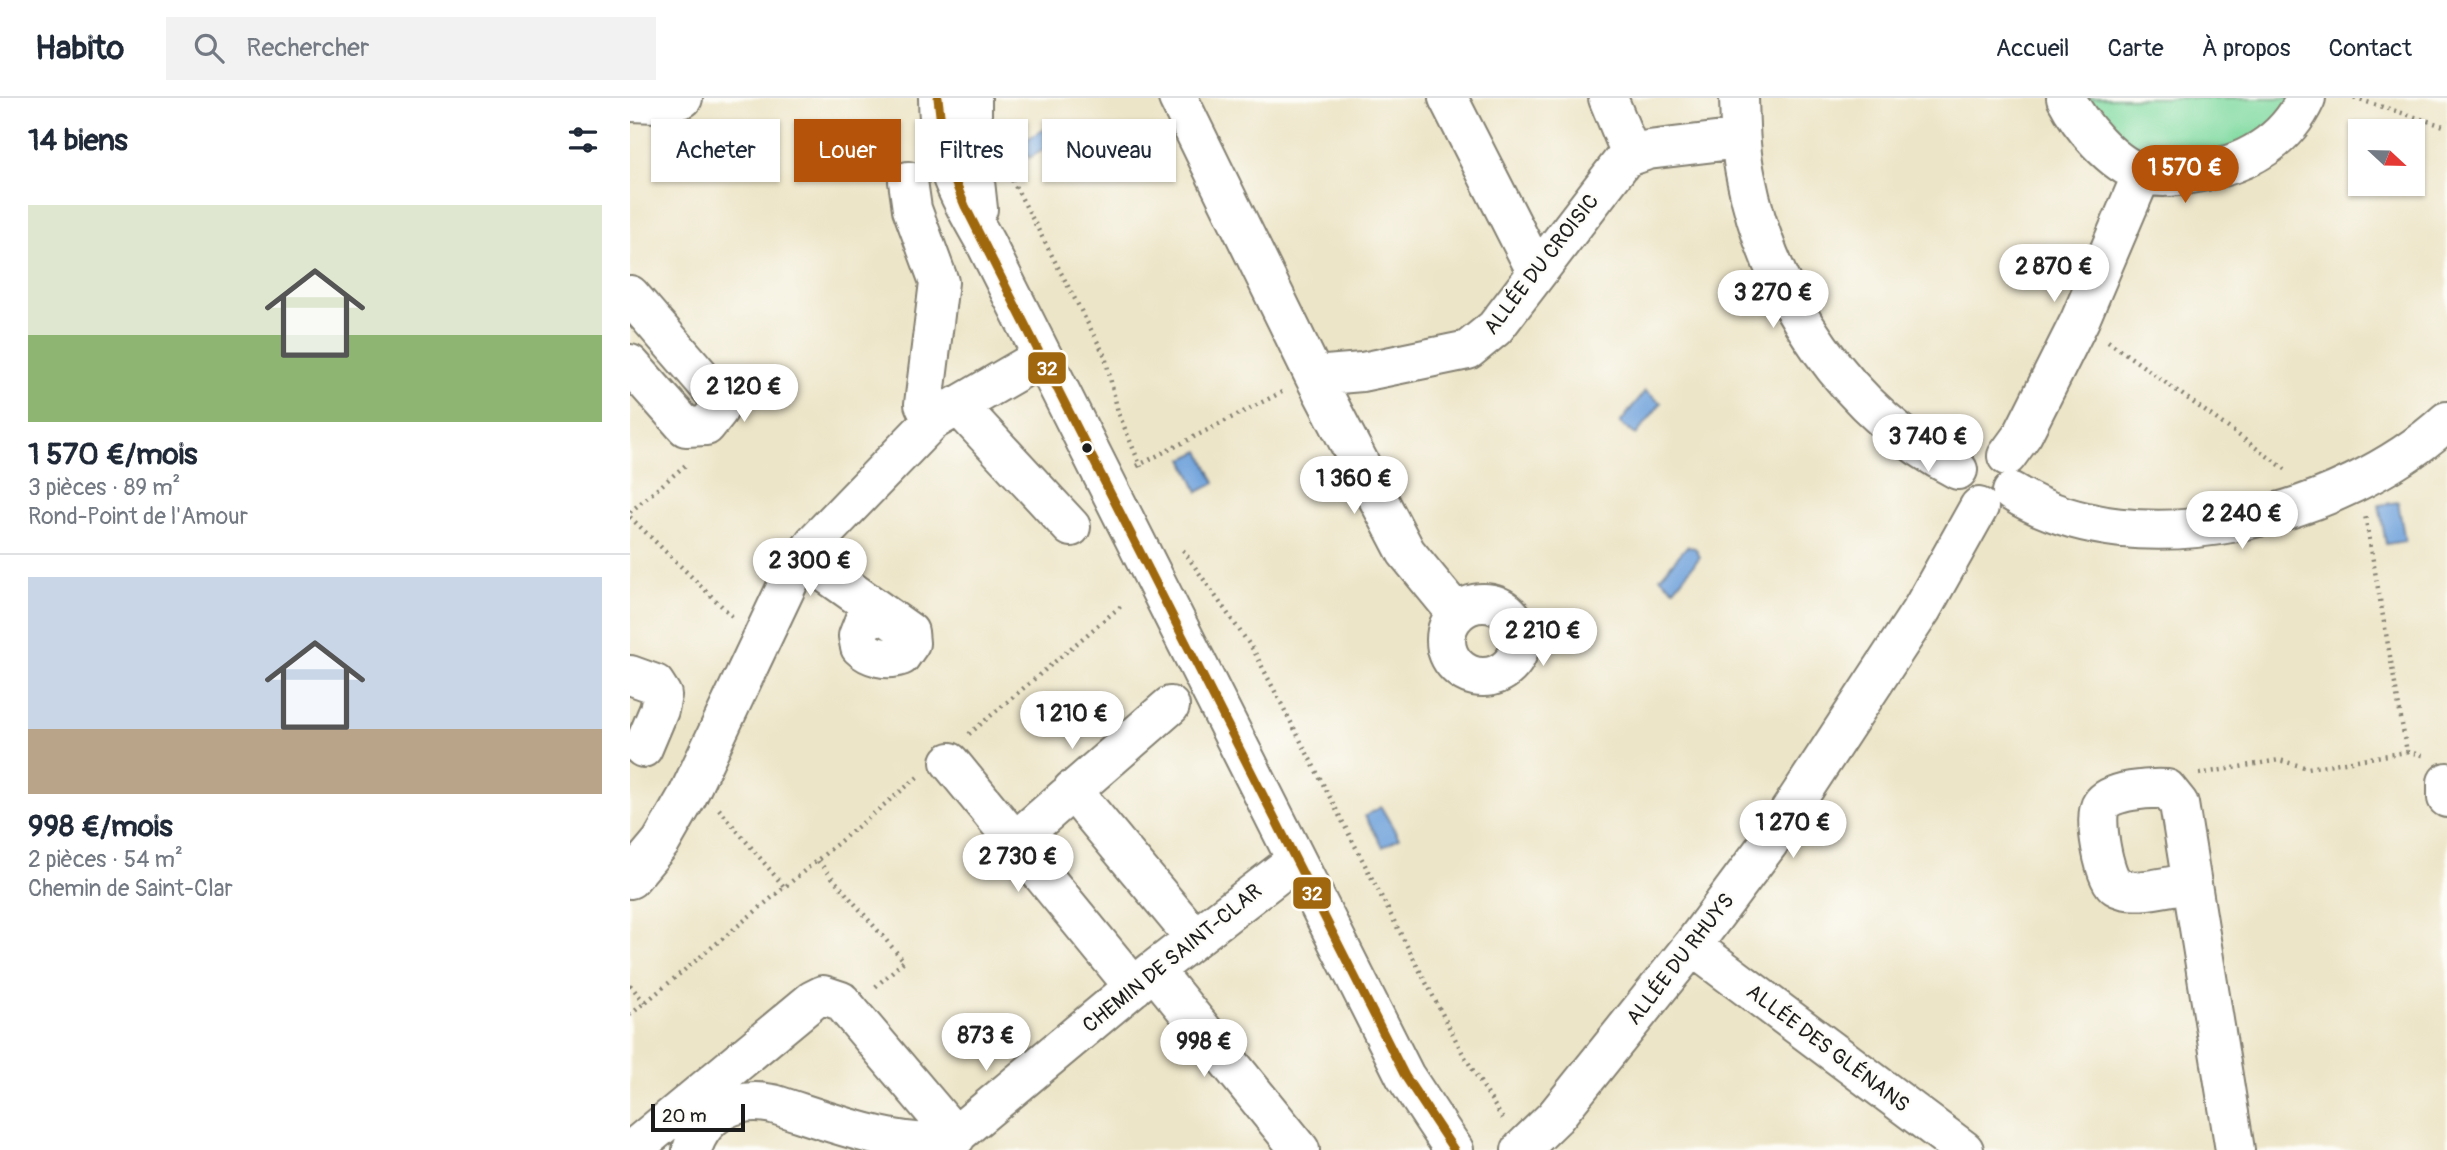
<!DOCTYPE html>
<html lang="fr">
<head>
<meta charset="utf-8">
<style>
  :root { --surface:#fff; --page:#f2f2f3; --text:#1f2937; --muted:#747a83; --line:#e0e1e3; --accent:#b45309 }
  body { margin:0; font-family:Pangolin,sans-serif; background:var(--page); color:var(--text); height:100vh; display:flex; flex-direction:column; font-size:26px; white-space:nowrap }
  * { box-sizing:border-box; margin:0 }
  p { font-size:23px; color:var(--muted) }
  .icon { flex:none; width:38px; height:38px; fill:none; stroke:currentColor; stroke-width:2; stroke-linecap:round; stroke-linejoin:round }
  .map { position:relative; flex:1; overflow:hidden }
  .drawer { display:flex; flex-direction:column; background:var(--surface); width:630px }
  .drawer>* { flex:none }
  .guide { position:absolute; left:21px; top:21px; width:665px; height:63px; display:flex; gap:14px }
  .needle { width:46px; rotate:112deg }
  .controls { position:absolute; left:1718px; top:21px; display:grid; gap:14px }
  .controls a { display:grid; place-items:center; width:77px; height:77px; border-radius:0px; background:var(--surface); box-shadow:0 2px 5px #0004; font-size:35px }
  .scale { position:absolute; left:21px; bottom:18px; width:94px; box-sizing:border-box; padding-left:7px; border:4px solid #1c1c1c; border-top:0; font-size:19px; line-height:24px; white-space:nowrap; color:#1c1c1c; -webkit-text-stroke:5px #fdfcf7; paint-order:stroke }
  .price { position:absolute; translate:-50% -60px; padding:0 16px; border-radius:24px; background:#fff; color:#222; font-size:23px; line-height:46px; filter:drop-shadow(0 2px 4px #0008) }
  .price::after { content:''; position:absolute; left:50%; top:42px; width:21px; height:16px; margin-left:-10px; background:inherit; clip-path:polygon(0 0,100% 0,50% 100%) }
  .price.current { background:var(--accent); color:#fff }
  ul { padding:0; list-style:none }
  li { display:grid; align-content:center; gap:14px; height:371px; padding:0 28px }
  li+li { border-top:2px solid var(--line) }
  li span { display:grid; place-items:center; height:217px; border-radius:0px; color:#555 }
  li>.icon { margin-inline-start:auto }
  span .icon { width:126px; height:126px; fill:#fffc; stroke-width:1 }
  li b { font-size:30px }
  h2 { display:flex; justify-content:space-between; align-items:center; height:84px; padding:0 28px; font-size:30px }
  .tag { padding:0 24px; border-radius:0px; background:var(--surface); box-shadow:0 2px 5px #0004; font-size:24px; line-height:63px }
  .tag.current { background:var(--accent); color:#fff }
  header { display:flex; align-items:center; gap:42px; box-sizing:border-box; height:98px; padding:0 35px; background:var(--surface); border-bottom:2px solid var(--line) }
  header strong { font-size:33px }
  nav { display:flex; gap:38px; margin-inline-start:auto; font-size:24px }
  .search { width:490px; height:63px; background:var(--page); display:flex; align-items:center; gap:18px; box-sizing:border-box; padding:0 24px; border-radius:0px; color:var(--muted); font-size:26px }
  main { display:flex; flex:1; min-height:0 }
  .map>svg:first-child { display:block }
  .green { fill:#80daa0; stroke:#4e7b5e; stroke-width:2 }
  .water { fill:#6fa2db; stroke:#465f7c; stroke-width:2 }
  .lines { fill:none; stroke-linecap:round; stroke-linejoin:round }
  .minor-casing { stroke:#848072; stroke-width:42 }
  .path { stroke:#848072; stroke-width:4.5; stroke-dasharray:2 5; stroke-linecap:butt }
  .minor { stroke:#fff; stroke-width:38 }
  .bus-1-casing { stroke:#fdfcf7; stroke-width:14 }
  .bus-1 { stroke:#a0670f; stroke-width:9 }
  .bus-dot { fill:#1c1c1c; stroke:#fdfcf7; stroke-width:2.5 }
  .labels { text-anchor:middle; stroke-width:5; stroke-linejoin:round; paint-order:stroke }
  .street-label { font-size:21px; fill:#1c1c1c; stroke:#fdfcf7 }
  .line-badge { stroke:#fdfcf7; stroke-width:2.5 }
  .badge-label { font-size:19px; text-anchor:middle; font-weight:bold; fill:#fff }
</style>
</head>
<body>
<header>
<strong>Habito</strong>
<div class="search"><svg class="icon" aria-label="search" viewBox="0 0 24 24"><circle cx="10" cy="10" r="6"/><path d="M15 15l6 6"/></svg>Rechercher</div>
<nav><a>Accueil</a><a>Carte</a><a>À propos</a><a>Contact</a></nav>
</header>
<main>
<section class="drawer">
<h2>14 biens<svg class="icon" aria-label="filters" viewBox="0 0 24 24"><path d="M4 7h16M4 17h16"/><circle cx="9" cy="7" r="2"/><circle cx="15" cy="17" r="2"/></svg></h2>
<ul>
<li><span style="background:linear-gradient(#dfe7d0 60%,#8fb573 0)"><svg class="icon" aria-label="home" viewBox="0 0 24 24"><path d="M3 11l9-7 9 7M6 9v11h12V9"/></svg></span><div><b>1 570 €/mois</b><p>3 pièces · 89 m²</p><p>Rond-Point de l'Amour</p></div></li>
<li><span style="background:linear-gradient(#c9d6e8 70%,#b9a48a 0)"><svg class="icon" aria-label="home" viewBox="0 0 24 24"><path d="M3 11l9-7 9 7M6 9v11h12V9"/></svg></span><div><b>998 €/mois</b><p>2 pièces · 54 m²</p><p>Chemin de Saint-Clar</p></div></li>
</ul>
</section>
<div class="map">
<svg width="1817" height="1052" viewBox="0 0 1817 1052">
  <rect width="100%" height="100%" fill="#fdfcf7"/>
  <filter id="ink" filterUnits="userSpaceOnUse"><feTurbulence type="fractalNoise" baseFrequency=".0143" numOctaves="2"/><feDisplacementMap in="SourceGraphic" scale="14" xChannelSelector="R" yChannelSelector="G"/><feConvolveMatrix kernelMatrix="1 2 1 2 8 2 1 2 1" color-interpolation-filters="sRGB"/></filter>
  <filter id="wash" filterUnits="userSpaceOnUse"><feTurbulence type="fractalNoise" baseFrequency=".00686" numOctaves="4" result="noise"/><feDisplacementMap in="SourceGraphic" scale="28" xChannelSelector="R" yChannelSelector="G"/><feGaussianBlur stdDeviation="1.57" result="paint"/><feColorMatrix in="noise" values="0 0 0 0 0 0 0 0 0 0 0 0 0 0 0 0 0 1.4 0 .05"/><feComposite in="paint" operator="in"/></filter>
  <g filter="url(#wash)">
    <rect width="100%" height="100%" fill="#ede5c8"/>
    <path class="green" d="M 1448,0 L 1665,0 L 1625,44 L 1518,66 Z"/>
    <path class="water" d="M 424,26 L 433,41 L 399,60 L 390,45 Z
      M 1015,293 L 1031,305 L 1006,337 L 990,325 Z
      M 570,353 L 585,385 L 568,394 L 553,361 Z
      M 1768,404 L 1775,443 L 1756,446 L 1749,407 Z
      M 1057,448 L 1065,450 L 1070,459 L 1044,491 L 1030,479 Z
      M 751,709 L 769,740 L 753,749 L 735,718 Z"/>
  </g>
  <g filter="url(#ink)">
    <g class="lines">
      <g class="minor-casing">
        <path id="minor" d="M 308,0 C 309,63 325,91 355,144 L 775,978 L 824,1052
          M 342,0 L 342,56 L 348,111
          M 548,0 L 684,278 L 732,274 L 838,252 L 865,230 L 995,60 L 1018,52 L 1110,41
          M 818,0 L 906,173
          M 978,0 L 1001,56
          M 1109,0 C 1110,27 1110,53 1116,80 C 1140,200 1218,316 1328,372
          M 1436,0 C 1450,27 1481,65 1511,75 C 1527,81 1544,79 1560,76 C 1609,69 1654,48 1676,0
          M 0,4 L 28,5 L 53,0
          M 278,83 L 282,111 L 309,184 L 294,306 L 302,323
          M 0,197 L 83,293 L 88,302 L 88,313 L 76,328 L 56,329 L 0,266
          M 684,278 L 776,454 L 827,516
          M 328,307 L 441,429
          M 1377,358 L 1393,336 L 1450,222 L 1512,76
          M 1382,394 C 1508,473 1714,418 1817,323
          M 173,459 L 279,534 L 280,545 L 271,558 C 258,563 240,559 230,549 L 228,538 L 240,507
          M816 542a37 37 0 1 1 74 0a37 37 0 1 1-74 0Z
          M 0,577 L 25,586 L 32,597 L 29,612 L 13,650
          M 320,664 L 504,889
          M 1817,684 L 1817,700
          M 442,692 L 564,839
          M 384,744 L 540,608
          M 0,781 L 31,744 L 58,697 L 161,479 L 185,444 L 302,323 L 412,259
          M 1560,785 C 1540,787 1503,799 1486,788 C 1474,781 1463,718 1471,707 C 1480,692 1521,690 1537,691 L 1549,706 L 1605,1052
          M 1062,848 L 1334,1052
          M 524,872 L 670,1052
          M 2,1052 L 183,902 L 193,897 L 211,903 L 326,1039
          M 62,1052 C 73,1015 107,998 143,1006 C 192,1021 270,1052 319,1043 L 524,872 L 652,773 L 667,764
          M 891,1052 L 925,1019 L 1062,848 L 1138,746 L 1292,511 L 1349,409"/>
      </g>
      <path class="path" d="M 1724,0 L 1817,29
        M 382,82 L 475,258 L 488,314 L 511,369
        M 1478,243 L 1658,373
        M 507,368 L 652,294
        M 0,414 L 58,365
        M 0,419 L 104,520
        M 553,452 L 624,553 L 832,954 L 874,1023
        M 339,636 L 491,508
        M 1777,654 L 1797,658
        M 1569,676 L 1649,662 L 1678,670 L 1777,654 L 1735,417
        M 89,711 L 156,791
        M 188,763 L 274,863 L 243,891
        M 0,887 L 15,905
        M 0,917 L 289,678"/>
      <use href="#minor" class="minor"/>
      <g class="bus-1-casing">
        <path id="bus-1" d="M 308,0 L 315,59 L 335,108 L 775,978 L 824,1052"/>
      </g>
      <use href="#bus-1" class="bus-1"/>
    </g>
  </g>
  <circle class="bus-dot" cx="457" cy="350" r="6"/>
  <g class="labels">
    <g class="street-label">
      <text transform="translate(911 166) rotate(-52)" y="7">ALLÉE DU CROISIC</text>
      <text transform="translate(542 860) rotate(-39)" y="7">CHEMIN DE SAINT-CLAR</text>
      <text transform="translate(1050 861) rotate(-52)" y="7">ALLÉE DU RHUYS</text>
      <text transform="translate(1198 950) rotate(37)" y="7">ALLÉE DES GLÉNANS</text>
    </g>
  </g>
  <g class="line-badge">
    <rect x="397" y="253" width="40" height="34" rx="7" fill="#a0670f"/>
    <rect x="662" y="778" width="40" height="34" rx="7" fill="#a0670f"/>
  </g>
  <g class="badge-label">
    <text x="417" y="277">32</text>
    <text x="682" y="802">32</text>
  </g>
</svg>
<div class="controls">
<a><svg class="needle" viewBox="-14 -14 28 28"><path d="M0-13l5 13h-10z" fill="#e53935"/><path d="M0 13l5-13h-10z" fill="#747a83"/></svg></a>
</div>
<div class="scale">20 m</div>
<b class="price current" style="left:1555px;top:107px">1 570 €</b>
<b class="price" style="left:1424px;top:206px">2 870 €</b>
<b class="price" style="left:1143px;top:232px">3 270 €</b>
<b class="price" style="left:114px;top:326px">2 120 €</b>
<b class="price" style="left:1298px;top:376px">3 740 €</b>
<b class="price" style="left:724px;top:418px">1 360 €</b>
<b class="price" style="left:1612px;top:453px">2 240 €</b>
<b class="price" style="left:180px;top:500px">2 300 €</b>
<b class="price" style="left:913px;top:570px">2 210 €</b>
<b class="price" style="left:442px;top:653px">1 210 €</b>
<b class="price" style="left:1163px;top:762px">1 270 €</b>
<b class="price" style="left:388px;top:796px">2 730 €</b>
<b class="price" style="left:356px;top:975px">873 €</b>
<b class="price" style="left:574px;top:981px">998 €</b>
<div class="guide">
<a class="tag">Acheter</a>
<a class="tag current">Louer</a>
<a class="tag">Filtres</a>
<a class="tag">Nouveau</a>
</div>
</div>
</main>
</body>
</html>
